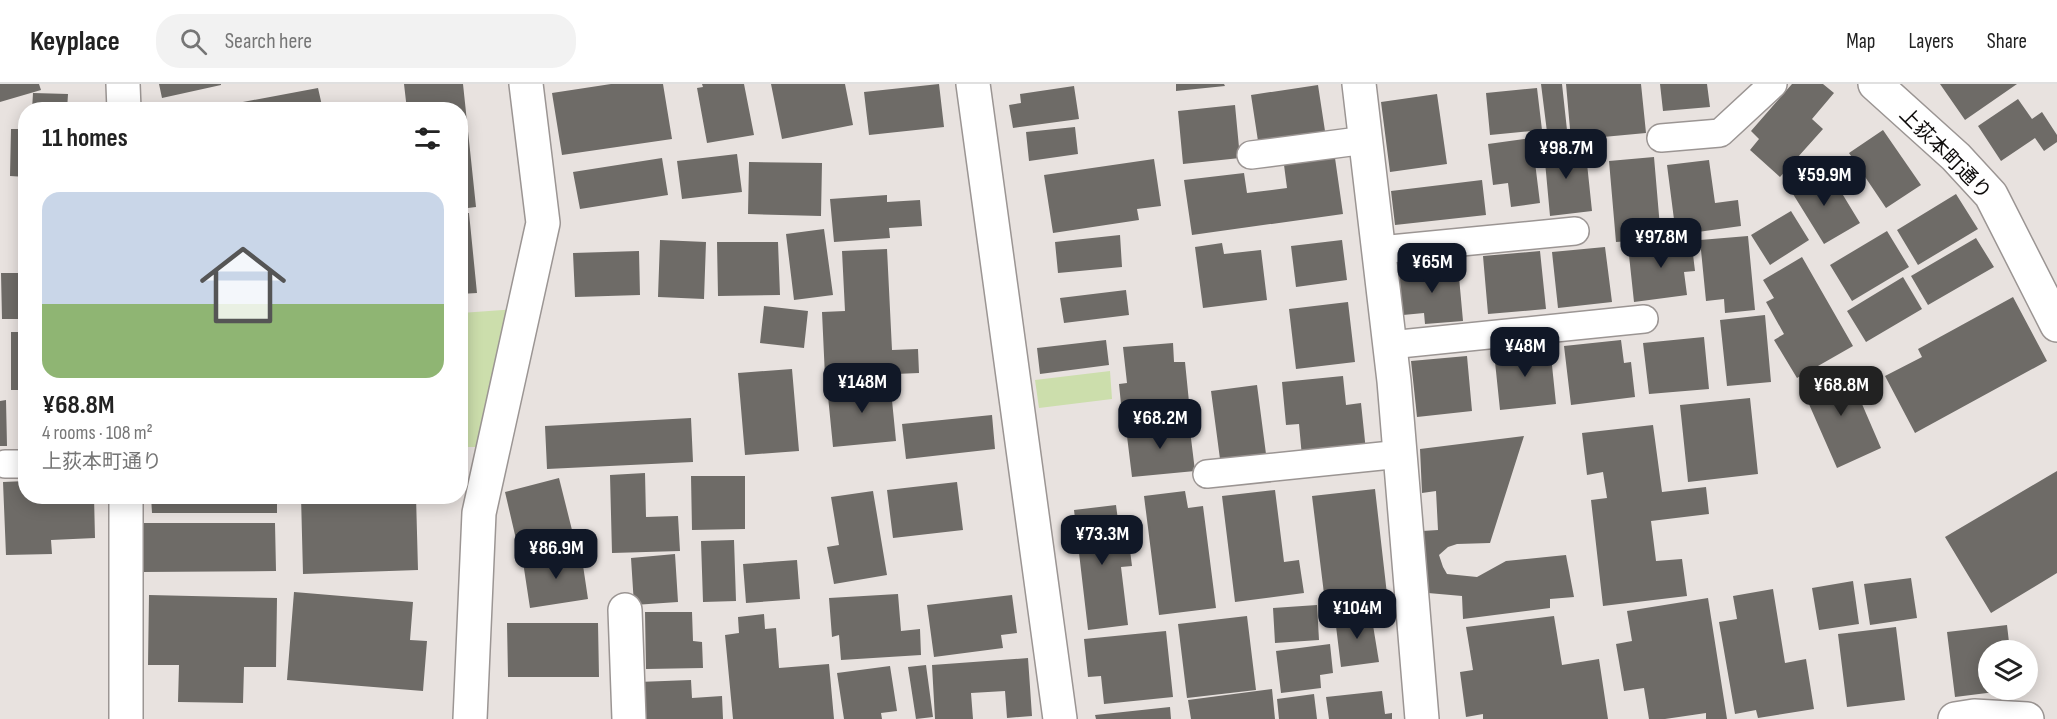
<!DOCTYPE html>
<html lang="en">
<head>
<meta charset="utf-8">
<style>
  :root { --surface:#fff; --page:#f2f2f2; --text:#222; --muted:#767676; --line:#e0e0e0; --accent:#111827 }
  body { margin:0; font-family:"Sofia Sans Condensed","Noto Sans JP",sans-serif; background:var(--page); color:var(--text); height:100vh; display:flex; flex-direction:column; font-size:22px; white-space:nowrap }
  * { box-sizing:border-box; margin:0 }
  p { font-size:20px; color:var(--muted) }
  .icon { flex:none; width:33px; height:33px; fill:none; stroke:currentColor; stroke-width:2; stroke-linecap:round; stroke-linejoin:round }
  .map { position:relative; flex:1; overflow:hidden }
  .details { position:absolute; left:18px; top:18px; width:450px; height:402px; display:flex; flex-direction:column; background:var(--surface); border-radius:24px; box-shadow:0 3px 15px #0003 }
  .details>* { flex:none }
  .buttons { position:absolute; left:1978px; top:556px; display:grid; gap:12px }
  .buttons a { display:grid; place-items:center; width:60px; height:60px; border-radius:50%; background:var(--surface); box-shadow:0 3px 15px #0003; font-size:30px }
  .price { position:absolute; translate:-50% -51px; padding:0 14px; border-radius:12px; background:var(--accent); color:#fff; font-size:20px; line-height:39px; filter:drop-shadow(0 2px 3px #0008) }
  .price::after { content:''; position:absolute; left:50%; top:36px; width:18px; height:14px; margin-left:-9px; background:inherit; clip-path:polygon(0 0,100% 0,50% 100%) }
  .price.on { background:#222; color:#fff }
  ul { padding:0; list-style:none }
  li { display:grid; align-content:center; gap:12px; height:318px; padding:0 24px }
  li span { display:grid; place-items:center; height:186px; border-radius:18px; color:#555 }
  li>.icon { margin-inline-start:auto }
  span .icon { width:108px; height:108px; fill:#fffc; stroke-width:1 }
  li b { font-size:26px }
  h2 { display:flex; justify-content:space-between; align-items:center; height:72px; padding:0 24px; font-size:26px }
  header { display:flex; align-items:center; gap:36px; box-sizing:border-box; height:84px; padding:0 30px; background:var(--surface); border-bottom:2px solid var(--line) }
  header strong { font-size:28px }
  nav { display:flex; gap:33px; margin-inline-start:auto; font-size:21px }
  .search { width:420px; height:54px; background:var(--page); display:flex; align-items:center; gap:15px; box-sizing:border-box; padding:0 21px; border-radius:24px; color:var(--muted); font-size:22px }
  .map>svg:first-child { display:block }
  .green { fill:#ccdeac }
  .building { fill:#6e6b67 }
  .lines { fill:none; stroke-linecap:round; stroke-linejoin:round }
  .service-casing { stroke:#9b9593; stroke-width:30 }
  .minor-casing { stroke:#9b9593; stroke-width:36 }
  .service { stroke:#fff; stroke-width:27 }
  .minor { stroke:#fff; stroke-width:33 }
  .labels { text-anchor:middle; stroke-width:5; stroke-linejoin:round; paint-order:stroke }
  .street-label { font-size:20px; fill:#0e0c0b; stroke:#fff }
</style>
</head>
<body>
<header>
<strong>Keyplace</strong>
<div class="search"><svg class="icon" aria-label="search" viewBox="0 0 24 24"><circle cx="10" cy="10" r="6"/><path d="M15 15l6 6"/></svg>Search here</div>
<nav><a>Map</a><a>Layers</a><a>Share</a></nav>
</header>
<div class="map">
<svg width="2057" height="635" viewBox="0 0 2057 635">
  <rect width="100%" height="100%" fill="#e8e2df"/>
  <path class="green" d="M 516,225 L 477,363 L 461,363 L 461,229 Z
    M 1110,287 L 1112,315 L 1039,324 L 1035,296 Z"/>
  <path class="building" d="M 0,0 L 39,0 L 41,6 L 0,18 Z
    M 159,0 L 221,0 L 221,1 L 162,14 Z
    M 404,0 L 463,0 L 476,123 L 460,125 L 460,26 L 407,26 Z
    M 611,0 L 663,0 L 672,55 L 562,71 L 552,9 Z
    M 702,0 L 744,0 L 754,51 L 707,59 L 697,4 L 703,3 Z
    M 771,0 L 845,0 L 853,41 L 782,55 Z
    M 939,0 L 944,43 L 869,51 L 864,8 Z
    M 1176,0 L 1224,0 L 1225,2 L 1176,7 Z
    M 1541,0 L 1562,0 L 1567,46 L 1547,48 Z
    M 1566,0 L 1641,0 L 1646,49 L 1571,56 Z
    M 1660,0 L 1707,0 L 1710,23 L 1663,27 Z
    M 1792,0 L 1823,0 L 1834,9 L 1812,35 L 1823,45 L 1780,93 L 1750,66 L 1759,55 L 1751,47 Z
    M 1940,0 L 2017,0 L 1965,36 Z
    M 1318,1 L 1325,47 L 1258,57 L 1251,11 Z
    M 1074,2 L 1079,35 L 1013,44 L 1009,21 L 1021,19 L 1020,10 Z
    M 318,4 L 323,26 L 211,26 L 211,24 Z
    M 1537,4 L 1542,46 L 1490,51 L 1486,9 Z
    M 33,9 L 68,10 L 67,26 L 32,26 Z
    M 1437,10 L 1447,80 L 1390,88 L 1381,18 Z
    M 2018,15 L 2032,35 L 2042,28 L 2057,51 L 2057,58 L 2044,67 L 2035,54 L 2001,77 L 1978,42 Z
    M 1235,21 L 1240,74 L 1183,80 L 1178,27 Z
    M 20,32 L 26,32 L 26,93 L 10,92 L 11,45 L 19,45 Z
    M 1075,43 L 1078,70 L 1029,77 L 1026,48 Z
    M 1883,46 L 1921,101 L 1886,124 L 1849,69 Z
    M 1532,54 L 1540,119 L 1511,123 L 1508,99 L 1493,101 L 1488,60 Z
    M 1563,54 L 1565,71 L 1586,70 L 1592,127 L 1550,132 L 1543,56 Z
    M 737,70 L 742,108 L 682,115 L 677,77 Z
    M 1654,73 L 1661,155 L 1616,158 L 1609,77 Z
    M 662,74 L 668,111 L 580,125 L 573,88 Z
    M 1335,74 L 1343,130 L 1192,151 L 1184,96 L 1244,89 L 1247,109 L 1287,104 L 1284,81 Z
    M 1154,75 L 1161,122 L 1137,125 L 1139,136 L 1053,149 L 1044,91 Z
    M 1709,76 L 1715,119 L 1738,116 L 1741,142 L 1676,151 L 1667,81 Z
    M 749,78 L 822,79 L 821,132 L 748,130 Z
    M 1811,88 L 1819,101 L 1832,93 L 1860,139 L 1824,160 L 1788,102 Z
    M 1482,96 L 1486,131 L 1395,141 L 1391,107 Z
    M 1956,110 L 1978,145 L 1918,181 L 1897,146 Z
    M 887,111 L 887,118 L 920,116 L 922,142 L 889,144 L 890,154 L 834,158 L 830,115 Z
    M 1791,127 L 1809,156 L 1770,181 L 1751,151 Z
    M 460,129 L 469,129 L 477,209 L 460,210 Z
    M 824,145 L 833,211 L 794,216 L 786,150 Z
    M 1887,147 L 1909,183 L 1852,217 L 1830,181 Z
    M 1120,151 L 1122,183 L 1058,189 L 1055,158 Z
    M 1748,152 L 1755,226 L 1725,229 L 1724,215 L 1706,217 L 1700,156 Z
    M 1691,154 L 1695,187 L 1684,188 L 1687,211 L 1634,218 L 1628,162 Z
    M 1976,154 L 1994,183 L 1928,221 L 1911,192 Z
    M 660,156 L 706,158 L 704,215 L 658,213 Z
    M 1342,156 L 1347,196 L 1296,203 L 1291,162 Z
    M 717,158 L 778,158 L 780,211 L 718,212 Z
    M 1222,159 L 1224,170 L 1261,166 L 1267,216 L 1203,224 L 1195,163 Z
    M 1605,163 L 1612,218 L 1558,224 L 1552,168 Z
    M 887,165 L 892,266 L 918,265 L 919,289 L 825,293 L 822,228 L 845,227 L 842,167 Z
    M 639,167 L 640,211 L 575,213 L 573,169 Z
    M 1540,167 L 1546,225 L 1488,230 L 1483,172 Z
    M 1802,173 L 1853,262 L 1797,294 L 1774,256 L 1784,250 L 1766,218 L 1774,214 L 1763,196 Z
    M 1458,182 L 1463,237 L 1425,240 L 1424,229 L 1403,231 L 1398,187 Z
    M 1,189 L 26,189 L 26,235 L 2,235 Z
    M 1903,193 L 1922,225 L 1866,258 L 1847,227 Z
    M 1126,206 L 1129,231 L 1064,239 L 1060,214 Z
    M 2013,213 L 2047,277 L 1915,349 L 1885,292 L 1922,273 L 1918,265 Z
    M 1348,218 L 1355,278 L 1296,285 L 1289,225 Z
    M 764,222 L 808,227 L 804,264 L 760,259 Z
    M 1765,231 L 1771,298 L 1727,302 L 1720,236 Z
    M 11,248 L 26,248 L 26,306 L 11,306 Z
    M 1704,253 L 1709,305 L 1649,310 L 1643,259 Z
    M 1106,256 L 1109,281 L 1040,290 L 1037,264 Z
    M 1621,256 L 1624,279 L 1631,278 L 1635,313 L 1571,321 L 1564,262 Z
    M 1173,259 L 1174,278 L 1185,278 L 1189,318 L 1161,321 L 1162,337 L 1123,340 L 1119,300 L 1127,299 L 1123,263 Z
    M 1550,262 L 1556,320 L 1500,326 L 1494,268 Z
    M 1467,272 L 1472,327 L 1417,333 L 1411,277 Z
    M 1846,283 L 1881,364 L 1837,384 L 1801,302 Z
    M 792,285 L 799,367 L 745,371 L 738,289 Z
    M 1343,292 L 1346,321 L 1361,319 L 1366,367 L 1302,373 L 1299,340 L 1286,341 L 1282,298 Z
    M 890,296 L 896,357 L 833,363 L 827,302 Z
    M 1257,301 L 1266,370 L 1220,375 L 1211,307 Z
    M 1750,314 L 1758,390 L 1688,398 L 1680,321 Z
    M 6,316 L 7,362 L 0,362 L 0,317 Z
    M 992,331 L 995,365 L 906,375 L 902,340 Z
    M 691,334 L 693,378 L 547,385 L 545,342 Z
    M 1189,338 L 1195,387 L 1132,393 L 1126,344 Z
    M 1653,341 L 1662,408 L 1706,403 L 1709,430 L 1651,437 L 1656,477 L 1682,475 L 1687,512 L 1603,522 L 1591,416 L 1607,414 L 1603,388 L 1587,391 L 1582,349 Z
    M 1524,352 L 1490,459 L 1457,460 L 1448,463 L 1439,471 L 1443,483 L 1447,490 L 1477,493 L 1506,477 L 1566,471 L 1574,513 L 1550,515 L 1550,524 L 1463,535 L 1462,512 L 1428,509 L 1422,447 L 1438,446 L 1436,407 L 1422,409 L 1420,365 Z
    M 2057,387 L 2057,489 L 1991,529 L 1945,453 Z
    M 645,389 L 646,433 L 678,432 L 680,467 L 612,469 L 610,391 Z
    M 691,392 L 745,392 L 745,445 L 692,446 Z
    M 559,394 L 574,454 L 519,468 L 505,408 Z
    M 26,397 L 26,412 L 94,412 L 95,454 L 51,456 L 52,470 L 6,471 L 3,398 Z
    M 957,398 L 963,446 L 893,454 L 887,406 Z
    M 1375,405 L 1388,519 L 1326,526 L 1312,412 Z
    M 1275,406 L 1284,478 L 1299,476 L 1304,509 L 1235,518 L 1222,412 Z
    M 873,407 L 887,491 L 834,500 L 827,463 L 839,461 L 831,413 Z
    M 1185,407 L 1188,424 L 1203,422 L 1216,524 L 1159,531 L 1144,412 Z
    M 151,412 L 277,412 L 277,429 L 152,429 Z
    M 301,412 L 416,412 L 418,486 L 303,490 Z
    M 1116,421 L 1122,467 L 1130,466 L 1132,482 L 1121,483 L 1128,541 L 1088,546 L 1074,426 Z
    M 141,439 L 275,439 L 276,487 L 141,488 Z
    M 734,456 L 736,517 L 703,518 L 701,457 Z
    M 581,468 L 588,515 L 530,524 L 523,478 Z
    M 675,470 L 678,518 L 634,521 L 631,474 Z
    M 797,476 L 800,515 L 746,519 L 743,480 Z
    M 1911,494 L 1917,534 L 1870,541 L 1864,500 Z
    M 1853,497 L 1859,540 L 1819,546 L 1812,504 Z
    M 1773,505 L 1785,579 L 1806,575 L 1814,625 L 1758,634 L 1756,626 L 1735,630 L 1719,538 L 1737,535 L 1733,512 Z
    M 294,508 L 413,518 L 410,556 L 427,557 L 423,607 L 287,596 Z
    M 898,510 L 901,547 L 920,545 L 921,571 L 841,576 L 839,551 L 832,553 L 829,514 Z
    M 149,511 L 277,514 L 276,583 L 244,583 L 243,619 L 178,618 L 179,581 L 148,581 Z
    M 1012,511 L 1017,549 L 1001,551 L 1003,564 L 934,573 L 927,521 Z
    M 1708,514 L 1727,635 L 1706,635 L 1706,629 L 1665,635 L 1649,635 L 1644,604 L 1624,607 L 1616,560 L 1632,557 L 1627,527 Z
    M 1317,521 L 1319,556 L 1275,559 L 1273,524 Z
    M 645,528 L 692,528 L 693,557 L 702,558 L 703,584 L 646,585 Z
    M 1371,529 L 1379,578 L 1341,583 L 1335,534 Z
    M 764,530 L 765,545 L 776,544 L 779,584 L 829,580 L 834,635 L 733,635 L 725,551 L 739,549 L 738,533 Z
    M 1247,532 L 1256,606 L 1187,614 L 1178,540 Z
    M 1554,532 L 1562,581 L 1599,575 L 1608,635 L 1483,635 L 1483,630 L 1466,633 L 1460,588 L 1473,586 L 1466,543 Z
    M 507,539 L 598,539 L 599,593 L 508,593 Z
    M 2007,541 L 2010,567 L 1989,567 L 1989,606 L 2003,607 L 1955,613 L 1947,548 Z
    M 1896,543 L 1905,616 L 1847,623 L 1838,550 Z
    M 1166,547 L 1173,613 L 1104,620 L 1101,592 L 1088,593 L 1084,555 Z
    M 1330,560 L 1333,589 L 1320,591 L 1321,604 L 1281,609 L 1276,567 Z
    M 1028,574 L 1032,632 L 1007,634 L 1005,607 L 971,609 L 973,635 L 935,635 L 932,581 Z
    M 926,581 L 933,633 L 916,635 L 908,583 Z
    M 890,582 L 897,627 L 881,629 L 882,635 L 844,635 L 837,589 Z
    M 691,596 L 692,614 L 722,612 L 723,635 L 640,635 L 638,598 Z
    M 1272,605 L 1275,635 L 1191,635 L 1188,616 Z
    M 1382,607 L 1385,630 L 1392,629 L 1392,635 L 1329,635 L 1326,613 Z
    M 1314,610 L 1317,635 L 1279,635 L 1277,615 Z
    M 1170,623 L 1171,635 L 1096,635 L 1095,631 Z"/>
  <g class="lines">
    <g class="service-casing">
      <path id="service" d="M 1661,54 L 1720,49 L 1773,0
        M 1251,71 L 1366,56
        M 1380,166 L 1575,147
        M 1390,261 L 1644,235
        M 5,380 L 26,380
        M 1207,390 L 1401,370"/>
    </g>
    <g class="minor-casing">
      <path id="minor" d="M 123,0 L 124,26
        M 973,0 L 1060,635
        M 1359,0 L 1394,297 L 1422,635
        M 1875,0 L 1956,73 L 1991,111 L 2057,241
        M 126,412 L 126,635
        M 625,526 L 629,635
        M 470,635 L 479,429 L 543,139 L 526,0
        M 1955,635 L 1974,632 L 2027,635"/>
    </g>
    <use href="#service" class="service"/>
    <use href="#minor" class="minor"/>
  </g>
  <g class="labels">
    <g class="street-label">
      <text transform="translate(1946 69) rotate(45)" y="7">上荻本町通り</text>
    </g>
  </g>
</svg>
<div class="buttons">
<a><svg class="icon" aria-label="layers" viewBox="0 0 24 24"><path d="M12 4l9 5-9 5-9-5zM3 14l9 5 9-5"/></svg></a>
</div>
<b class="price" style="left:1566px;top:96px">¥98.7M</b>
<b class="price" style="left:1824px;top:123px">¥59.9M</b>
<b class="price" style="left:1661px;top:185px">¥97.8M</b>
<b class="price" style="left:1432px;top:210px">¥65M</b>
<b class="price" style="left:1525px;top:294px">¥48M</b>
<b class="price" style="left:862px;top:330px">¥148M</b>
<b class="price on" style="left:1841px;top:333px">¥68.8M</b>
<b class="price" style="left:1160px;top:366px">¥68.2M</b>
<b class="price" style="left:1102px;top:482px">¥73.3M</b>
<b class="price" style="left:556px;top:496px">¥86.9M</b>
<b class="price" style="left:1357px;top:556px">¥104M</b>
<section class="details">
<h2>11 homes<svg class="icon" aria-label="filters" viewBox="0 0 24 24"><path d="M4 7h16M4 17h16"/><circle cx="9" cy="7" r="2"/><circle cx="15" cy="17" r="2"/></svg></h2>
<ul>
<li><span style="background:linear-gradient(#c9d6e8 60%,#8fb573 0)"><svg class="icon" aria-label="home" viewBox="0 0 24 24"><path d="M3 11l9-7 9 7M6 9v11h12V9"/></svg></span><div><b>¥68.8M</b><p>4 rooms · 108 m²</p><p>上荻本町通り</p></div></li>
</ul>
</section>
</div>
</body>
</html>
